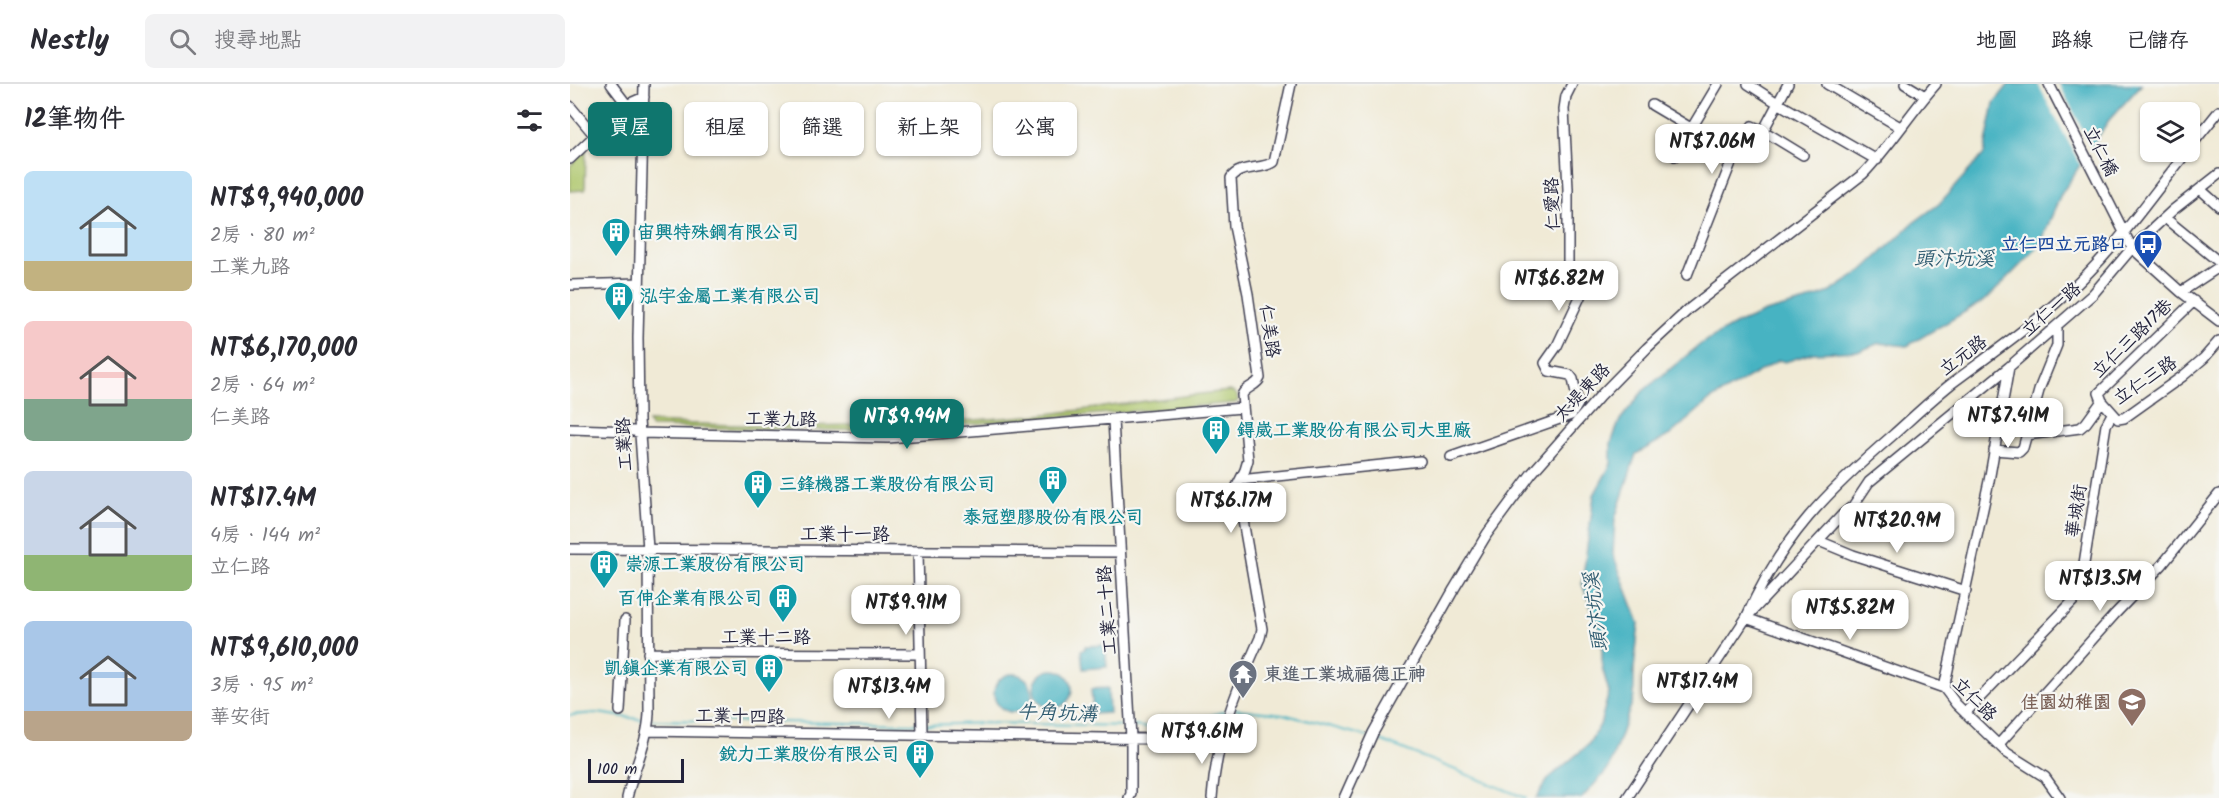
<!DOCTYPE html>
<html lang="zh-TW">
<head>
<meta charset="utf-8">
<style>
  :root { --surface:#fff; --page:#f2f2f3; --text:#2b2b33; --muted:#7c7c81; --line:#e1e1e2; --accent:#0f766e }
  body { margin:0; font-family:Kalam,"LXGW WenKai TC",sans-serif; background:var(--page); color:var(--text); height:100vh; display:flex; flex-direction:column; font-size:22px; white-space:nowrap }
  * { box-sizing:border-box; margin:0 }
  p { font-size:20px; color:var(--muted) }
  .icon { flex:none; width:33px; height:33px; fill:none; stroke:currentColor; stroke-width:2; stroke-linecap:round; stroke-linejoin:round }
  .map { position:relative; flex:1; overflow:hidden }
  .drawer { display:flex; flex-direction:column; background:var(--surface); width:570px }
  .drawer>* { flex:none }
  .top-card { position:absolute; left:18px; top:18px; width:570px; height:54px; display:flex; gap:12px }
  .fabs { position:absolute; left:1570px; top:18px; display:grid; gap:12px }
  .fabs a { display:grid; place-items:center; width:60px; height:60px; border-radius:9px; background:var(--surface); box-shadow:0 2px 4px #0004; font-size:30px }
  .scale { position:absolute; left:18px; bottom:15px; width:96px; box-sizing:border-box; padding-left:6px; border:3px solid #22223b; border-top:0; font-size:16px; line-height:21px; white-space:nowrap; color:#22223b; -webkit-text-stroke:4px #f6f6f2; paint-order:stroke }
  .price { position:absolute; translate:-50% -51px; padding:0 14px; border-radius:12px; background:#fff; color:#222; font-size:20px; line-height:39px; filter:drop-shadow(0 2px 3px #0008) }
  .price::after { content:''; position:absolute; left:50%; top:36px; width:18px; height:14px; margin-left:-9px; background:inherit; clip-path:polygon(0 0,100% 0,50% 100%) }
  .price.selected { background:var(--accent); color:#fff }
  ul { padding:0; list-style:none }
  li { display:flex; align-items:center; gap:18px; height:150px; padding:0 24px }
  li span { display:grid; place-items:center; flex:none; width:168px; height:120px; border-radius:9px; color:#555 }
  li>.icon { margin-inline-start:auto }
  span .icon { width:72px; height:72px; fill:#fffc; stroke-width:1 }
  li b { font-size:26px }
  h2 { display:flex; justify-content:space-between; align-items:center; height:72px; padding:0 24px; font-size:26px }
  .pill { padding:0 21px; border-radius:9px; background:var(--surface); box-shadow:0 2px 4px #0004; font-size:21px; line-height:54px }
  .pill.selected { background:var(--accent); color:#fff }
  header { display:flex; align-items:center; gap:36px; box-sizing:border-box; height:84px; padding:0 30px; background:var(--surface); border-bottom:2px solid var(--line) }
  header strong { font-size:28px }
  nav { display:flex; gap:33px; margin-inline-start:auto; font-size:21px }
  .search { width:420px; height:54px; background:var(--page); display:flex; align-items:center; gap:15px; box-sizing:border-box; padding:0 21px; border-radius:9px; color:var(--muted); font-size:22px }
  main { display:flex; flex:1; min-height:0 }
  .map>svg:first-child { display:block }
  .green { fill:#adc66b; stroke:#687453; stroke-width:1.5 }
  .water { fill:#46b3c2; stroke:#346a7e; stroke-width:1.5 }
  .pier { fill:#f0ead6 }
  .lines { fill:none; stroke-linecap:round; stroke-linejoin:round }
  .stream { stroke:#46b3c2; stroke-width:2 }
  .minor-casing { stroke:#414052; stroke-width:12 }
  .minor { stroke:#fff; stroke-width:9 }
  .labels { text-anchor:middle; stroke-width:4.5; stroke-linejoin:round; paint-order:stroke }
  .street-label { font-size:18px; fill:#22223b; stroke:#f6f6f2 }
  .culture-label { font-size:18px; font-weight:bold; fill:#0d838f; stroke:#f6f6f2; text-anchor:start }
  .transit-label { font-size:18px; font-weight:bold; fill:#164399; stroke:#f6f6f2; text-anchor:end }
  .worship-label { font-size:18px; font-weight:bold; fill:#5b616d; stroke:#f6f6f2; text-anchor:start }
  .education-label { font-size:18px; font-weight:bold; fill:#785e54; stroke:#f6f6f2; text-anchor:end }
  .water-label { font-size:20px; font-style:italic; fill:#305c71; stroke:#f6f6f2 }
</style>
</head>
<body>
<header>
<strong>Nestly</strong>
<div class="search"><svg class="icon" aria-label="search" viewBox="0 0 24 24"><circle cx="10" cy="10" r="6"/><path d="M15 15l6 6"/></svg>搜尋地點</div>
<nav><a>地圖</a><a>路線</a><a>已儲存</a></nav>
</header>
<main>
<section class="drawer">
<h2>12筆物件<svg class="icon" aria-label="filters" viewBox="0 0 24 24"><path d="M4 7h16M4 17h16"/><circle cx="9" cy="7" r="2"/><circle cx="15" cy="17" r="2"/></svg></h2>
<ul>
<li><span style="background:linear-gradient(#bfe0f5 75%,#c2b280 0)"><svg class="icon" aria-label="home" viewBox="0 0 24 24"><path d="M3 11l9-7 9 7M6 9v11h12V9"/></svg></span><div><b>NT$9,940,000</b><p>2房 · 80 m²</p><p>工業九路</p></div></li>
<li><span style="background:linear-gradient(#f6c9c9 65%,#7fa58c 0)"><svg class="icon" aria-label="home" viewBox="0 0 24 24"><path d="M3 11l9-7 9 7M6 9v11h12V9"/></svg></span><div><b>NT$6,170,000</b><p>2房 · 64 m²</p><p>仁美路</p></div></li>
<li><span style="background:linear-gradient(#c9d6e8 70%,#8fb573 0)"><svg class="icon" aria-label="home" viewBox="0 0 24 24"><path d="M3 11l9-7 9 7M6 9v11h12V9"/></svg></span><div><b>NT$17.4M</b><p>4房 · 144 m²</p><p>立仁路</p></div></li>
<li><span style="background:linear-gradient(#a9c7e8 75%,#b9a48a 0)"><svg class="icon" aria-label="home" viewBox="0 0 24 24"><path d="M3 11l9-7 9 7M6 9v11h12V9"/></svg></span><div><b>NT$9,610,000</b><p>3房 · 95 m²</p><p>華安街</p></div></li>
</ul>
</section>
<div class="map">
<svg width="1649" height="714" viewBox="0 0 1649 714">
  <rect width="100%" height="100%" fill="#f6f6f2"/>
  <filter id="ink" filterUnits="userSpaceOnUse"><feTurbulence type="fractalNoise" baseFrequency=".0167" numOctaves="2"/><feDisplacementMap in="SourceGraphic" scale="12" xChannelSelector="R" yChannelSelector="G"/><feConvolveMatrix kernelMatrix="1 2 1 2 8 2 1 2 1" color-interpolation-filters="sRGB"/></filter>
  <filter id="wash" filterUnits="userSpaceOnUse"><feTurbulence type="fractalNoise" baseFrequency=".008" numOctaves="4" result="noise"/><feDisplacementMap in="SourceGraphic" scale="24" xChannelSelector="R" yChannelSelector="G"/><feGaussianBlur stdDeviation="1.35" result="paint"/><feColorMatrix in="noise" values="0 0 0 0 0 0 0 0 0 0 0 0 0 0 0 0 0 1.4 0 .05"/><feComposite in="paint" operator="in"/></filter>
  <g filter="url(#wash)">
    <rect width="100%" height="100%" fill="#f0ead6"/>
    <path class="green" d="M 16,66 L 15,106 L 0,107 L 0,82 Z
      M 661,307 L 667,311 L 668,317 L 665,319 L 316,347 L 81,343 L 78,338 C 208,344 338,343 467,331 C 532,325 596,312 661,307 Z"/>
    <path class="water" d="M 1439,0 L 1572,0 L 1539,36 L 1490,112 L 1470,161 L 1417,215 L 1337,262 L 1309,259 L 1290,267 L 1243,269 L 1215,278 L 1209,276 L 1140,316 L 1100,351 L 1066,370 L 1045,435 L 1043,470 L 1069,539 L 1064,585 L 1064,613 L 1039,684 L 1012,714 L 966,714 L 979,694 L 1018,661 L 1030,641 L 1039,608 L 1032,583 L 1032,554 L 1028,541 L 1012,500 L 1024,411 L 1041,380 L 1041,359 L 1050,336 L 1073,307 L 1132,259 L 1166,240 L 1195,228 L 1236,217 L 1260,208 L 1292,187 L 1343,139 L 1369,120 L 1414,70 L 1424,19 Z
      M 535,561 L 537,583 L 513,585 L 511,566 L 515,565 L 515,562 Z
      M464 605a19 19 0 1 1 38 0a19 19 0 1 1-38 0Z
      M424 609a19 19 0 1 1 38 0a19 19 0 1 1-38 0Z
      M 538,604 L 539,629 L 523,630 L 521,605 Z"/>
    <path class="pier" d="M 1468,0 L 1489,0 L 1523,66 L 1512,84 Z"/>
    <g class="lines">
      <path class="stream" d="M 665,625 L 713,630 L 799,653
        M 0,631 L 28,629 L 75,636
        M 80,636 L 348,640
        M 353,641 L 418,639 L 557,642
        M 563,642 L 595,646 L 659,626
        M 805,654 L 956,714"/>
    </g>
  </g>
  <g filter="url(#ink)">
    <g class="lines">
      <g class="minor-casing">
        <path id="minor" d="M 41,0 L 57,21
          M 1178,0 L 1206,18 L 1307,76
          M 1257,0 L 1330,43
          M 1335,0 L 1355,12
          M 1479,0 L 1562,164 L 1611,208 L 1649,237
          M 1082,21 L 1136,53
          M 0,22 L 25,52
          M 1170,62 L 1182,42 L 1192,46 L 1233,71
          M 1620,63 L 1649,27
          M 1105,72 L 1148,0
          M 0,75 L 58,20 L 74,13
          M 1630,105 L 1649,122
          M 1595,134 L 1649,178
          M 1117,191 L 1164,71 L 1170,62 L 1182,68 L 1218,0
          M 0,201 L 69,199
          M 1611,208 L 1649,183
          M 1532,317 L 1529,309 L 1624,217
          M 543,336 L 561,654 L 561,710 L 559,714
          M 0,345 L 64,347 L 70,349 L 318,354 L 672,324
          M 1457,351 L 1510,344 L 1516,339 L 1532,317 L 1548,335 L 1554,334 L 1613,292 L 1634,274 L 1649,257
          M 1424,366 L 1449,368 L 1453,364 L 1470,303 L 1487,261 L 1487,242
          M 881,373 L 1001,331 L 1008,320 L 1003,295 L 1000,291 L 979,287 L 975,279 L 987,262 L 1010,213 L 998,190 L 998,105 L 994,25 L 996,12 L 1002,0
          M 670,396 L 850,377
          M 1249,457 L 1283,471 L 1396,507
          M 0,465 L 550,468
          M 348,467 L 352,650
          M 1176,534 C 1212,452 1257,408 1323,351 C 1342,334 1361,316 1381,300 C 1420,271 1460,243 1496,210 C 1543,169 1578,116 1617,68
          M 1176,534 L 1374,604 L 1386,620 L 1437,669 L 1475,693 L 1490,714
          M 78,569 L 350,570
          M 1374,604 L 1419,397 L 1439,283 L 1523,210 L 1562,164 L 1603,126 L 1649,90
          M 50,627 L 55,536
          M 1395,629 L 1509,511 L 1536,341 L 1542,330
          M 77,647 L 596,655 L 616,651 L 656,638
          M 1429,660 L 1545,530 L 1592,481 L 1649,410
          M 57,714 C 63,686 78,658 79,629 L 78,465 L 69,336 L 68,254 L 74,0
          M 642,714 C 646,657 666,606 690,554 L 692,545 L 667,402 L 675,386 L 678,376 L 672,311 C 676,302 686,303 690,294 L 678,210 L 664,142 L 661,94 C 669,81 692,86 704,78 L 721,0
          M 774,714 L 803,649 L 884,505 L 917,450 L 962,389 L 1030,312 L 1077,264 L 1119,225 L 1293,90 C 1320,62 1340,29 1366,0
          M 1057,714 L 1176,534 L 1272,431 L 1283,422 L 1299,398 L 1439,283"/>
      </g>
      <use href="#minor" class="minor"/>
    </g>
  </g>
  <defs>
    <g id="building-pin" transform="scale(1.5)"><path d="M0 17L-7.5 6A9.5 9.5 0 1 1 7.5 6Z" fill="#0f9aa8" stroke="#f6f6f2"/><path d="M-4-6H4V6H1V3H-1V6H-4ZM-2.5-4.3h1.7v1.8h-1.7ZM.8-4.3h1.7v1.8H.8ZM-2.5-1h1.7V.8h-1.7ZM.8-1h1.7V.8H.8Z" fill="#fff"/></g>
    <g id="bus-pin" transform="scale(1.5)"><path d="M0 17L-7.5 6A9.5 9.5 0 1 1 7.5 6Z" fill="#1a4fb4" stroke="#f6f6f2"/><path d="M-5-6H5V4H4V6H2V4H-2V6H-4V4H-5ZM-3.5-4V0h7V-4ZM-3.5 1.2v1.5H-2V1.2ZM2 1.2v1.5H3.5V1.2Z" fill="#fff"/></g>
    <g id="temple-pin" transform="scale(1.5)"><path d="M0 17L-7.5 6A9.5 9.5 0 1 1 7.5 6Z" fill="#6b7280" stroke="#f6f6f2"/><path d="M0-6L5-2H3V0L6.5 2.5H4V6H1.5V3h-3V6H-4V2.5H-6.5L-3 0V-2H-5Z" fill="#fff"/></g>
    <g id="school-pin" transform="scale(1.5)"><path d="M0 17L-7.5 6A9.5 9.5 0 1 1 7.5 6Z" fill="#8d6e63" stroke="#f6f6f2"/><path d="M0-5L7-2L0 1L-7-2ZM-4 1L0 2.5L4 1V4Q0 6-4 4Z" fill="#fff"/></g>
  </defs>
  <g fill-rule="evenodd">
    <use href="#building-pin" x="46" y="148"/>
    <use href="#bus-pin" x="1578" y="160"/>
    <use href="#building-pin" x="49" y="212"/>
    <use href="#building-pin" x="646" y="346"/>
    <use href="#building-pin" x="483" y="396"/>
    <use href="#building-pin" x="188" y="400"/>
    <use href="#building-pin" x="34" y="480"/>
    <use href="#building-pin" x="213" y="514"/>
    <use href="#building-pin" x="199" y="584"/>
    <use href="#temple-pin" x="673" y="590"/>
    <use href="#school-pin" x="1562" y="618"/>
    <use href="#building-pin" x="350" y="670"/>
  </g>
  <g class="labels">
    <g class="street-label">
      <text transform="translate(1531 67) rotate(63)" y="6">立仁橋</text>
      <text transform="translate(982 120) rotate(-92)" y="6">仁愛路</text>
      <text transform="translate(1481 225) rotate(-41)" y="6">立仁一路</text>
      <text transform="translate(700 247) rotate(82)" y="6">仁美路</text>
      <text transform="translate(1562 254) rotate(-44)" y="6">立仁三路17巷</text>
      <text transform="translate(1393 271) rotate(-37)" y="6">立元路</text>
      <text transform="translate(1575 296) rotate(-34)" y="6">立仁三路</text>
      <text transform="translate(1012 308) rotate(-47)" y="6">太堤東路</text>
      <text transform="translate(211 335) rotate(1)" y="6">工業九路</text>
      <text transform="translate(54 360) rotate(-93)" y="6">工業路</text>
      <text transform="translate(1506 427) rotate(-81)" y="6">華城街</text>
      <text x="275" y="456">工業十一路</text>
      <text transform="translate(537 526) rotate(-94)" y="6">工業二十路</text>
      <text x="196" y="559">工業十二路</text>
      <text transform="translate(1405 615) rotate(45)" y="6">立仁路</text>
      <text transform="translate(170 632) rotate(1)" y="6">工業十四路</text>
    </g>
    <g class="culture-label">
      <text x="67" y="154">宙興特殊鋼有限公司</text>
      <text x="70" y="218">泓宇金屬工業有限公司</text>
      <text x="667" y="352">鍀崴工業股份有限公司大里廠</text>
      <text x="209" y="406">三鋒機器工業股份有限公司</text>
      <text x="483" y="439" text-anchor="middle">泰冠塑膠股份有限公司</text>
      <text x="55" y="486">崇源工業股份有限公司</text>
      <text x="192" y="520" text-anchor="end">百伸企業有限公司</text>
      <text x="178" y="590" text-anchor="end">凱鎮企業有限公司</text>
      <text x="329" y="676" text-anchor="end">銳力工業股份有限公司</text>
    </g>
    <g class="transit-label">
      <text x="1557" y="166">立仁四立元路口</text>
    </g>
    <g class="worship-label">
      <text x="694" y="596">東進工業城福德正神</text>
    </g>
    <g class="education-label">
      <text x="1541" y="624">佳園幼稚園</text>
    </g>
    <g class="water-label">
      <text x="1384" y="181">頭汴坑溪</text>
      <text transform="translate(1025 528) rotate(-97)" y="7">頭汴坑溪</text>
      <text transform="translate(487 628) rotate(2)" y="7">牛角坑溝</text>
    </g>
  </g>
</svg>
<div class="fabs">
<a><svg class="icon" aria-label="layers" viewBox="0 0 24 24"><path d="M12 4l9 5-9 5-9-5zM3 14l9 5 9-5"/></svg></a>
</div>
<div class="scale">100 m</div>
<b class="price" style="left:1142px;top:91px">NT$7.06M</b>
<b class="price" style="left:989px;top:228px">NT$6.82M</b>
<b class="price" style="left:1438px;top:365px">NT$7.41M</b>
<b class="price selected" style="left:337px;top:366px">NT$9.94M</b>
<b class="price" style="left:661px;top:450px">NT$6.17M</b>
<b class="price" style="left:1327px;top:470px">NT$20.9M</b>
<b class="price" style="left:1530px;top:528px">NT$13.5M</b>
<b class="price" style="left:336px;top:552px">NT$9.91M</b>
<b class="price" style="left:1280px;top:557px">NT$5.82M</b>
<b class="price" style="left:1127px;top:631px">NT$17.4M</b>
<b class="price" style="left:319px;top:636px">NT$13.4M</b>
<b class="price" style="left:632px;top:681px">NT$9.61M</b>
<div class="top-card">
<a class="pill selected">買屋</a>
<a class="pill">租屋</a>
<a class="pill">篩選</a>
<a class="pill">新上架</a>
<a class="pill">公寓</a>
</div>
</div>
</main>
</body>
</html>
